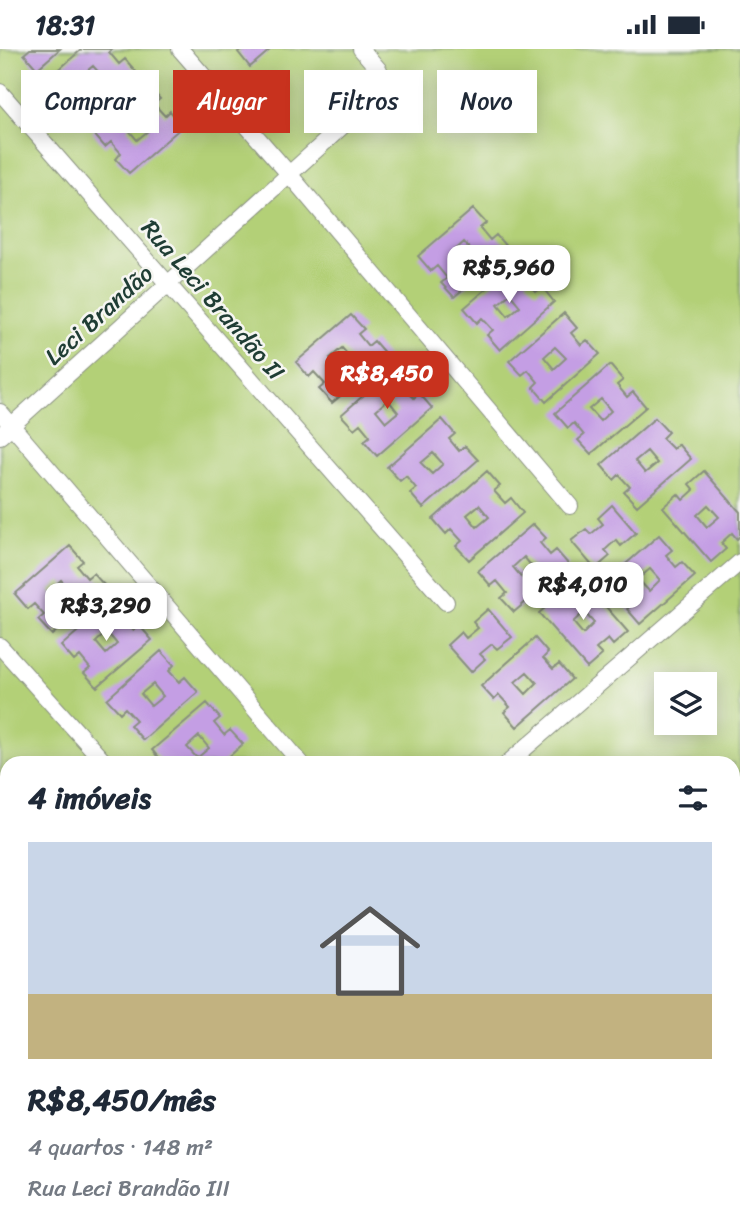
<!DOCTYPE html>
<html lang="pt">
<head>
<meta charset="utf-8">
<style>
  :root { --surface:#fff; --page:#f2f2f3; --text:#1f2937; --muted:#747a83; --accent:#c8321e }
  body { margin:0; font-family:Sriracha,sans-serif; background:var(--page); color:var(--text); height:100vh; display:flex; flex-direction:column; font-size:26px; white-space:nowrap }
  * { box-sizing:border-box; margin:0 }
  p { font-size:23px; color:var(--muted) }
  .icon { flex:none; width:38px; height:38px; fill:none; stroke:currentColor; stroke-width:2; stroke-linecap:round; stroke-linejoin:round }
  .map { position:relative; flex:1; overflow:hidden }
  .drawer { position:absolute; left:0px; top:707px; width:740px; height:471px; display:flex; flex-direction:column; background:var(--surface); border-radius:21px 21px 0 0; box-shadow:0 4px 18px #0003 }
  .drawer>* { flex:none }
  .hud { position:absolute; left:21px; top:21px; width:698px; height:63px; display:flex; gap:14px }
  .tools { position:absolute; left:654px; top:623px; display:grid; gap:14px }
  .tools a { display:grid; place-items:center; width:63px; height:63px; border-radius:0px; background:var(--surface); box-shadow:0 4px 18px #0003; font-size:35px }
  .price { position:absolute; translate:-50% -60px; padding:0 16px; border-radius:14px; background:#fff; color:#222; font-size:23px; line-height:46px; filter:drop-shadow(0 2px 4px #0008) }
  .price::after { content:''; position:absolute; left:50%; top:42px; width:21px; height:16px; margin-left:-10px; background:inherit; clip-path:polygon(0 0,100% 0,50% 100%) }
  .price.selected { background:var(--accent); color:#fff }
  ul { padding:0; list-style:none }
  li { display:grid; align-content:center; gap:14px; height:371px; padding:0 28px }
  li span { display:grid; place-items:center; height:217px; border-radius:0px; color:#555 }
  li>.icon { margin-inline-start:auto }
  span .icon { width:126px; height:126px; fill:#fffc; stroke-width:1 }
  li b { font-size:30px }
  h2 { display:flex; justify-content:space-between; align-items:center; height:84px; padding:0 28px; font-size:30px }
  .tag { padding:0 24px; border-radius:0px; background:var(--surface); box-shadow:0 4px 18px #0003; font-size:24px; line-height:63px }
  .tag.selected { background:var(--accent); color:#fff }
  .status { display:flex; justify-content:space-between; align-items:center; height:49px; padding:0 35px; background:var(--surface); direction:ltr }
  .status svg { height:19px; fill:currentColor }
  .map>svg:first-child { display:block }
  .green { fill:#b3d077; stroke:#698656; stroke-width:2; fill-rule:evenodd }
  .building { fill:#c49ee4; fill-rule:evenodd }
  .lines { fill:none; stroke-linecap:round; stroke-linejoin:round }
  .minor-casing { stroke:#899080; stroke-width:18 }
  .minor { stroke:#fff; stroke-width:16 }
  .labels { text-anchor:middle; stroke-width:5; stroke-linejoin:round; paint-order:stroke }
  .street-label { font-size:24px; fill:#1f3d34; stroke:#f6f6f2 }
</style>
</head>
<body>
<div class="status"><b>18:31</b><svg viewBox="0 0 49 12"><path d="M0 12V9h3v3zM5 12V6h3v6zM10 12V3h3v9zM15 12V0h3v12zM26 1h20v11H26zM47 4h2v5h-2z"/></svg></div>
<div class="map">
<svg width="740" height="1177" viewBox="0 0 740 1177">
  <rect width="100%" height="100%" fill="#f6f6f2"/>
  <filter id="ink" filterUnits="userSpaceOnUse"><feTurbulence type="fractalNoise" baseFrequency=".0143" numOctaves="2"/><feDisplacementMap in="SourceGraphic" scale="14" xChannelSelector="R" yChannelSelector="G"/><feConvolveMatrix kernelMatrix="1 2 1 2 8 2 1 2 1" color-interpolation-filters="sRGB"/></filter>
  <filter id="wash" filterUnits="userSpaceOnUse"><feTurbulence type="fractalNoise" baseFrequency=".00686" numOctaves="4" result="noise"/><feDisplacementMap in="SourceGraphic" scale="28" xChannelSelector="R" yChannelSelector="G"/><feGaussianBlur stdDeviation="1.57" result="paint"/><feColorMatrix in="noise" values="0 0 0 0 0 0 0 0 0 0 0 0 0 0 0 0 0 1.4 0 .05"/><feComposite in="paint" operator="in"/></filter>
  <g filter="url(#wash)">
    <rect width="100%" height="100%" fill="#f3e4cd"/>
    <path class="green" d="M 0,0 L 740,0 L 740,1177 L 0,1177 ZM 667,635 L 705,635 L 705,674 L 667,674 ZM 7,714 L 733,714 L 733,1171 L 7,1171 Z"/>
    <g id="blocks">
      <path class="building" d="M 30,0 L 60,0 L 37,20 L 24,5 Z
        M 82,0 L 112,0 L 109,3 L 119,15 L 125,10 L 138,25 L 83,72 L 70,57 L 76,52 L 66,41 L 60,46 L 47,31 ZM 93,17 L 103,28 L 91,39 L 81,27 Z
        M 241,0 L 271,0 L 250,18 L 238,3 Z
        M 147,35 L 160,50 L 154,55 L 165,67 L 170,62 L 183,77 L 129,124 L 116,110 L 121,104 L 111,93 L 105,98 L 92,83 ZM 139,69 L 149,81 L 137,91 L 127,79 Z
        M 473,160 L 486,174 L 480,179 L 490,191 L 496,186 L 509,201 L 454,248 L 441,234 L 447,229 L 437,217 L 431,222 L 418,207 ZM 464,193 L 474,205 L 463,215 L 453,203 Z
        M 519,212 L 531,227 L 526,232 L 536,243 L 542,238 L 554,253 L 500,301 L 487,286 L 493,281 L 482,269 L 477,274 L 464,259 ZM 510,245 L 520,257 L 508,267 L 498,255 Z
        M 564,264 L 577,279 L 571,284 L 581,296 L 587,291 L 600,305 L 546,353 L 533,338 L 538,333 L 528,321 L 522,326 L 509,312 ZM 555,298 L 566,309 L 554,320 L 544,308 Z
        M 351,266 L 364,280 L 358,285 L 368,297 L 374,292 L 387,307 L 332,354 L 319,340 L 325,335 L 314,323 L 309,328 L 296,313 ZM 342,299 L 352,311 L 340,321 L 330,309 Z
        M 610,316 L 623,331 L 617,336 L 627,348 L 633,343 L 646,358 L 591,405 L 578,391 L 584,386 L 574,374 L 568,379 L 555,364 ZM 601,350 L 611,362 L 600,372 L 589,360 Z
        M 396,318 L 409,333 L 403,338 L 414,349 L 419,344 L 432,359 L 377,407 L 364,392 L 370,387 L 360,375 L 354,380 L 341,366 ZM 388,351 L 398,363 L 386,373 L 376,361 Z
        M 655,369 L 668,383 L 662,389 L 673,400 L 678,395 L 691,410 L 637,457 L 624,443 L 630,438 L 619,426 L 614,431 L 601,416 ZM 647,402 L 657,414 L 645,424 L 635,412 Z
        M 442,370 L 455,385 L 449,390 L 459,402 L 465,397 L 478,411 L 423,459 L 410,444 L 416,439 L 406,427 L 400,432 L 387,418 ZM 433,404 L 443,415 L 432,425 L 421,414 Z
        M 487,422 L 500,437 L 494,442 L 505,454 L 511,449 L 523,464 L 469,511 L 456,497 L 462,492 L 451,480 L 446,485 L 433,470 ZM 479,456 L 489,468 L 477,478 L 467,466 Z
        M 704,422 L 740,463 L 740,487 L 737,490 L 732,484 L 721,494 L 726,500 L 711,513 L 663,458 L 678,445 L 683,451 L 694,441 L 689,435 ZM 708,456 L 719,468 L 707,478 L 697,466 Z
        M 612,456 L 636,484 L 621,497 L 616,491 L 605,501 L 610,507 L 595,520 L 571,492 L 586,480 L 591,485 L 603,475 L 598,469 Z
        M 533,475 L 546,489 L 540,494 L 550,506 L 556,501 L 569,516 L 514,563 L 501,549 L 507,544 L 497,532 L 491,537 L 478,522 ZM 524,508 L 534,520 L 523,530 L 513,518 Z
        M 659,486 L 672,501 L 666,506 L 676,518 L 682,513 L 695,527 L 640,575 L 627,560 L 633,555 L 623,544 L 617,549 L 604,534 ZM 650,520 L 660,531 L 649,542 L 638,530 Z
        M 70,497 L 83,512 L 77,517 L 87,529 L 93,524 L 106,538 L 52,586 L 38,571 L 44,566 L 34,555 L 28,560 L 15,545 ZM 61,531 L 72,543 L 60,553 L 50,541 Z
        M 580,528 L 628,583 L 613,596 L 608,590 L 596,600 L 602,606 L 587,619 L 539,564 L 554,551 L 559,557 L 570,547 L 565,541 ZM 584,563 L 594,574 L 583,585 L 573,573 Z
        M 116,549 L 129,564 L 123,570 L 133,581 L 139,576 L 152,591 L 97,638 L 84,624 L 90,619 L 80,607 L 74,612 L 61,597 ZM 107,583 L 117,595 L 106,605 L 96,593 Z
        M 488,560 L 512,588 L 497,600 L 492,595 L 480,605 L 485,610 L 471,623 L 447,596 L 461,583 L 466,589 L 478,579 L 473,573 Z
        M 535,589 L 548,604 L 543,609 L 553,620 L 559,615 L 572,630 L 517,678 L 504,663 L 510,658 L 499,646 L 494,651 L 481,637 ZM 527,623 L 537,634 L 526,645 L 515,633 Z
        M 161,602 L 174,616 L 169,622 L 179,633 L 185,628 L 198,643 L 143,691 L 130,676 L 136,671 L 125,659 L 120,664 L 107,650 ZM 153,635 L 163,647 L 151,657 L 141,645 Z
        M 207,654 L 220,669 L 214,674 L 224,686 L 230,681 L 243,695 L 222,714 L 173,714 L 171,711 L 163,714 L 152,701 ZM 199,687 L 209,699 L 197,709 L 187,698 Z
        M 733,1047 L 740,1055 L 740,1063 L 733,1069 Z
        M 740,1083 L 740,1109 L 734,1114 L 740,1122 L 740,1155 L 735,1160 L 733,1158 L 733,1089 Z
        M 349,1171 L 389,1171 L 382,1177 L 355,1177 Z
        M 411,1171 L 435,1171 L 438,1174 L 434,1177 L 404,1177 Z
        M 556,1171 L 587,1171 L 580,1177 L 562,1177 Z
        M 609,1171 L 642,1171 L 648,1177 L 602,1177 Z"/>
    </g>
  </g>
  <g filter="url(#ink)">
    <use href="#blocks" fill-opacity="0" stroke="#899080" stroke-width="2"/>
    <g class="lines">
      <g class="minor-casing">
        <path id="minor" d="M 180,0 L 289,125 L 570,457
          M 0,43 L 446,553
          M 0,363 L 301,714
          M 0,387 L 380,43 L 379,21 L 361,0
          M 0,597 L 105,714
          M 508,714 L 740,513
          M 733,829 L 740,823
          M 733,887 L 740,895
          M 733,985 L 740,993
          M 276,1171 L 282,1177
          M 492,1171 L 498,1177
          M 694,1171 L 699,1177"/>
      </g>
      <use href="#minor" class="minor"/>
    </g>
  </g>
  <g class="labels">
    <g class="street-label">
      <text transform="translate(213 251) rotate(49)" y="8">Rua Leci Brandão II</text>
      <text transform="translate(99 266) rotate(-42)" y="8">Leci Brandão</text>
    </g>
  </g>
</svg>
<div class="tools">
<a><svg class="icon" aria-label="layers" viewBox="0 0 24 24"><path d="M12 4l9 5-9 5-9-5zM3 14l9 5 9-5"/></svg></a>
</div>
<b class="price" style="left:509px;top:256px">R$5,960</b>
<b class="price selected" style="left:387px;top:362px">R$8,450</b>
<b class="price" style="left:583px;top:573px">R$4,010</b>
<b class="price" style="left:106px;top:594px">R$3,290</b>
<div class="hud">
<a class="tag">Comprar</a>
<a class="tag selected">Alugar</a>
<a class="tag">Filtros</a>
<a class="tag">Novo</a>
</div>
<section class="drawer">
<h2>4 imóveis<svg class="icon" aria-label="filters" viewBox="0 0 24 24"><path d="M4 7h16M4 17h16"/><circle cx="9" cy="7" r="2"/><circle cx="15" cy="17" r="2"/></svg></h2>
<ul>
<li><span style="background:linear-gradient(#c9d6e8 70%,#c2b280 0)"><svg class="icon" aria-label="home" viewBox="0 0 24 24"><path d="M3 11l9-7 9 7M6 9v11h12V9"/></svg></span><div><b>R$8,450/mês</b><p>4 quartos · 148 m²</p><p>Rua Leci Brandão III</p></div></li>
</ul>
</section>
</div>
</body>
</html>
